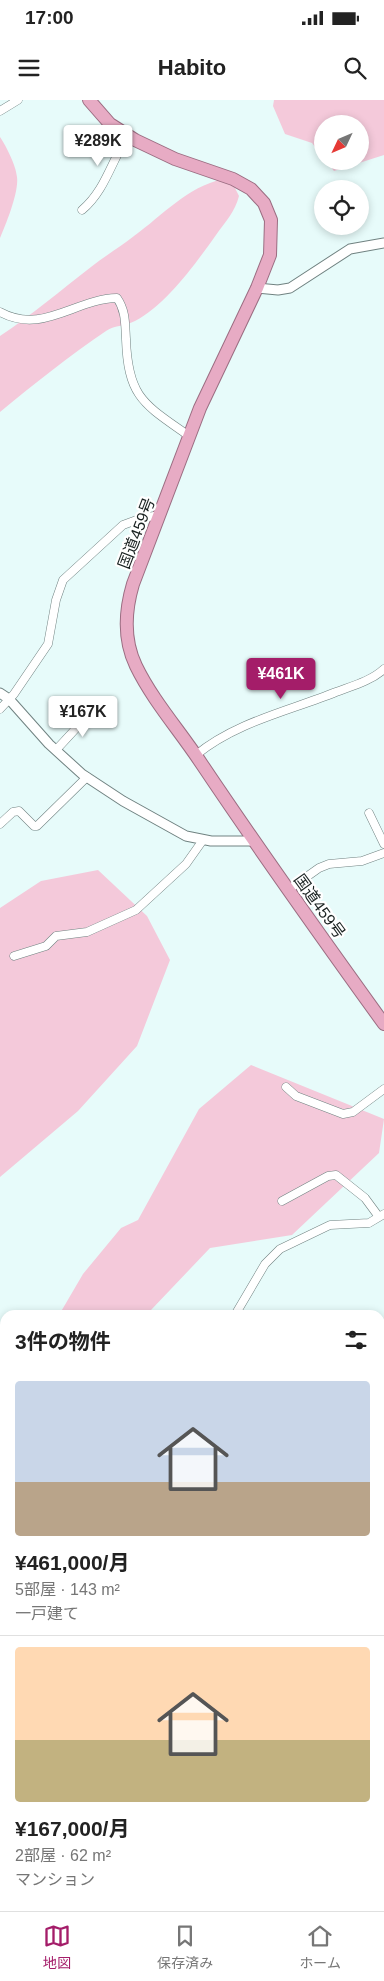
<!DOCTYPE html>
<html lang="ja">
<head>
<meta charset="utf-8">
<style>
  :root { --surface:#fff; --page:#f2f2f2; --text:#222; --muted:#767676; --line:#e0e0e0; --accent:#a41d69 }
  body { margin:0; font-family:Helvetica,"Noto Sans JP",sans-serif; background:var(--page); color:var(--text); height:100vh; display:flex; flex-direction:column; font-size:19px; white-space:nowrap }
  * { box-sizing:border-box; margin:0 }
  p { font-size:16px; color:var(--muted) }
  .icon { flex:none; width:28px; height:28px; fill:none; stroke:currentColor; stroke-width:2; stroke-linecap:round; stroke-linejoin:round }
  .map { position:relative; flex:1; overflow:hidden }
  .panel { position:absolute; left:0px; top:1210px; width:385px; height:601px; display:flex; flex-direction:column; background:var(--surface); border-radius:15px 15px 0 0; box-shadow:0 2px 8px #0003 }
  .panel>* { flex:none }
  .needle { width:32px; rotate:226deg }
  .tools { position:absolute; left:314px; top:15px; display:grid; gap:10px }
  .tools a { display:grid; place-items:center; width:55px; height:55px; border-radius:50%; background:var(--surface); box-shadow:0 2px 8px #0003; font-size:25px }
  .price { position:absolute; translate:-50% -42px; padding:0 11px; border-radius:5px; background:#fff; color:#222; font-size:16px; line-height:32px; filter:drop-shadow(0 1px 2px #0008) }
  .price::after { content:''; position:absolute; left:50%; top:30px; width:15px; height:11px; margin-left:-8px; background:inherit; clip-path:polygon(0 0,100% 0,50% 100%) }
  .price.active { background:var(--accent); color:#fff }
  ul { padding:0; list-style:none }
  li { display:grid; align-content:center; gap:10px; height:265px; padding:0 15px }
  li+li { border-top:1px solid var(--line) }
  li span { display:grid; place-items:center; height:155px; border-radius:5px; color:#555 }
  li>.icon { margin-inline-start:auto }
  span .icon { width:90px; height:90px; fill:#fffc; stroke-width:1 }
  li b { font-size:21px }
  h2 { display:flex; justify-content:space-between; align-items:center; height:60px; padding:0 15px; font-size:21px }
  .status { display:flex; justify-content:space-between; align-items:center; height:35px; padding:0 25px; background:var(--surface); direction:ltr }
  .status svg { height:14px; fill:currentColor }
  header { display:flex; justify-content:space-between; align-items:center; height:65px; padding:0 15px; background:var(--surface); font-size:22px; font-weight:800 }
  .tab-bar { display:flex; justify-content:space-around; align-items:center; height:70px; border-top:1px solid var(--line); background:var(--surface); font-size:14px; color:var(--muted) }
  .tab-bar a { display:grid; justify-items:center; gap:2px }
  .tab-bar .active { color:var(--accent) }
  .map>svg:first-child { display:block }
  .green { fill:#f4c9da }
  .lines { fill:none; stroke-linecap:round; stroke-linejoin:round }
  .minor-casing { stroke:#708281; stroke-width:9 }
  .tertiary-casing { stroke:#708281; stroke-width:11 }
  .trunk-casing { stroke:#9b6d82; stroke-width:14 }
  .minor { stroke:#fff; stroke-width:8 }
  .tertiary { stroke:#fff; stroke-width:9 }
  .trunk { stroke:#e7abc4; stroke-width:12 }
  .labels { text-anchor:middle; stroke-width:4.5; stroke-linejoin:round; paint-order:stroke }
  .street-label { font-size:16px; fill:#1a2221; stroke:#fff }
</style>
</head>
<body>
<div class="status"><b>17:00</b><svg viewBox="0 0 49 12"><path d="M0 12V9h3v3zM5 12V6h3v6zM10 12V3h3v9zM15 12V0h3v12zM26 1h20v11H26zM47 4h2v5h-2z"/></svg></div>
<header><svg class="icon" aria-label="menu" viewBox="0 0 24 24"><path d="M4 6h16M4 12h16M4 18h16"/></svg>Habito<svg class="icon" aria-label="search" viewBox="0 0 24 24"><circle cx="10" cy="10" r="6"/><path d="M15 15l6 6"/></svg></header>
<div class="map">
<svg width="384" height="1811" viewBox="0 0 384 1811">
  <rect width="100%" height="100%" fill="#e7fbfa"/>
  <path class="green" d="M 274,0 L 384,0 L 384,55 L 334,71 L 326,61 L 360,61 L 360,24 L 322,24 L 322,56 L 312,43 L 285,34 L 273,6 Z
    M 0,37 C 6,46 16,65 17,77 C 19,92 6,124 0,138 Z
    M 223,79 L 235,88 L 239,96 C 235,112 225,122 216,135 C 196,163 166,205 135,221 C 126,226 115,225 106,231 C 69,256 34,284 0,312 L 0,236 C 32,215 61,190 91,167 C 105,156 120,147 134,136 C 163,115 187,87 223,79 Z
    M 98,770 L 147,816 L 170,860 L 137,946 L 78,1011 L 0,1077 L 0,808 L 41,781 Z
    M 251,965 L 384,1019 L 379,1053 L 292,1135 L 210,1148 L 151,1210 L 144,1215 L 59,1215 L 83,1174 L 121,1128 L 138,1120 L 199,1009 Z"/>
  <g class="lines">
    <g class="minor-casing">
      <path id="minor" d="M 0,11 L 18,0
        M 82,110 C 105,91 112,60 128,35
        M 0,212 C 42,235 75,199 117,198 C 126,211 125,224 126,239 C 128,298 144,304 189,336
        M 0,609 L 14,594 L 48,544 L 56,500 L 63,480 L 123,425 L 142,418 L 160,415
        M 56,650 L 93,610
        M 196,655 C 236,622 289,611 336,592 C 352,586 371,581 384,569
        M 369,713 L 384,744
        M 0,724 L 13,712 L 19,711 L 34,726 L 37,726 L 87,677
        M 288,790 L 319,768 L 329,764 L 362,761 L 384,753
        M 14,856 L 46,846 L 56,836 L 87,832 L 136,810 L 186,764 L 203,740
        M 286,987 L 296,996 L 343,1014 L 353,1012 L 384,989
        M 282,1101 L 328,1076 L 336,1075 L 365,1098 L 379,1117
        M 235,1215 L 265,1164 L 280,1149 L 330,1125 L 369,1123 L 384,1114
        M 0,1530 L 5,1528
        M 380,1736 L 382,1747 L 380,1767
        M 368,1811 L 369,1806"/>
    </g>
    <g class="tertiary-casing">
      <path id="tertiary" d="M 257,188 L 278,190 L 290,188 L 350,149 L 384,143
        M 0,593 L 9,599 L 49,644 L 82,674 L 123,701 L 186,736 L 211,741 L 253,741"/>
    </g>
    <g class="trunk-casing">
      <path id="trunk" d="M 89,0 L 110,24 L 135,40 L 175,59 L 233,79 L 251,89 L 264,103 L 271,120 L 270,155 L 257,188 L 200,308 L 133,484 C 125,511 123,539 136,566 C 153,601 180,631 201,663 C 260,751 322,838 384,924
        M 381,1811 L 384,1803"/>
    </g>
    <use href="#minor" class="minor"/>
    <use href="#tertiary" class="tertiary"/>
    <use href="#trunk" class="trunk"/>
  </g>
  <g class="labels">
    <g class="street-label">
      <text transform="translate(136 433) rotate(-69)" y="6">国道459号</text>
      <text transform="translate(320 806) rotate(54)" y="6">国道459号</text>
    </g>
  </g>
</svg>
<div class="tools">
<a><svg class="needle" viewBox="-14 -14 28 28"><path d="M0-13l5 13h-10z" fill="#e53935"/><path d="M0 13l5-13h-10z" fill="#767676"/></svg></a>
<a><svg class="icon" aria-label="locate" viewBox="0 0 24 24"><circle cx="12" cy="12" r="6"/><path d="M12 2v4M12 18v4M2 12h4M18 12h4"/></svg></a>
</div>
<b class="price" style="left:98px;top:67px">¥289K</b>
<b class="price active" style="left:281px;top:600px">¥461K</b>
<b class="price" style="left:83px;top:638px">¥167K</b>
<section class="panel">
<h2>3件の物件<svg class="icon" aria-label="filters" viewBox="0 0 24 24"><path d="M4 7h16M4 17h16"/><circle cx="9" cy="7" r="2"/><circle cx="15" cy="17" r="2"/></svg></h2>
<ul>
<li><span style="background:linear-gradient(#c9d6e8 65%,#b9a48a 0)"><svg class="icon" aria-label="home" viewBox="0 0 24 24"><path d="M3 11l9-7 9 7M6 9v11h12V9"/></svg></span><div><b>¥461,000/月</b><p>5部屋 · 143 m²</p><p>一戸建て</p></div></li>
<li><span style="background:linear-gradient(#ffd9b3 60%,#c2b280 0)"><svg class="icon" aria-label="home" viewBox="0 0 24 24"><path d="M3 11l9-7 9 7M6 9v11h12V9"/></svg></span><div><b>¥167,000/月</b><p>2部屋 · 62 m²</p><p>マンション</p></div></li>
</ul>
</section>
</div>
<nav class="tab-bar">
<a class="active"><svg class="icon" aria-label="map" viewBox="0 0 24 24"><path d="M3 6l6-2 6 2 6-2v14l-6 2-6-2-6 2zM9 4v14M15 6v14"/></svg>地図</a>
<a><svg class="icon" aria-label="saved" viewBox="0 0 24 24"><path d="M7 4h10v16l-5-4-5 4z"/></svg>保存済み</a>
<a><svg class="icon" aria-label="home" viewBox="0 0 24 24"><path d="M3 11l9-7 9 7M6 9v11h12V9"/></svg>ホーム</a>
</nav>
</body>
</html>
